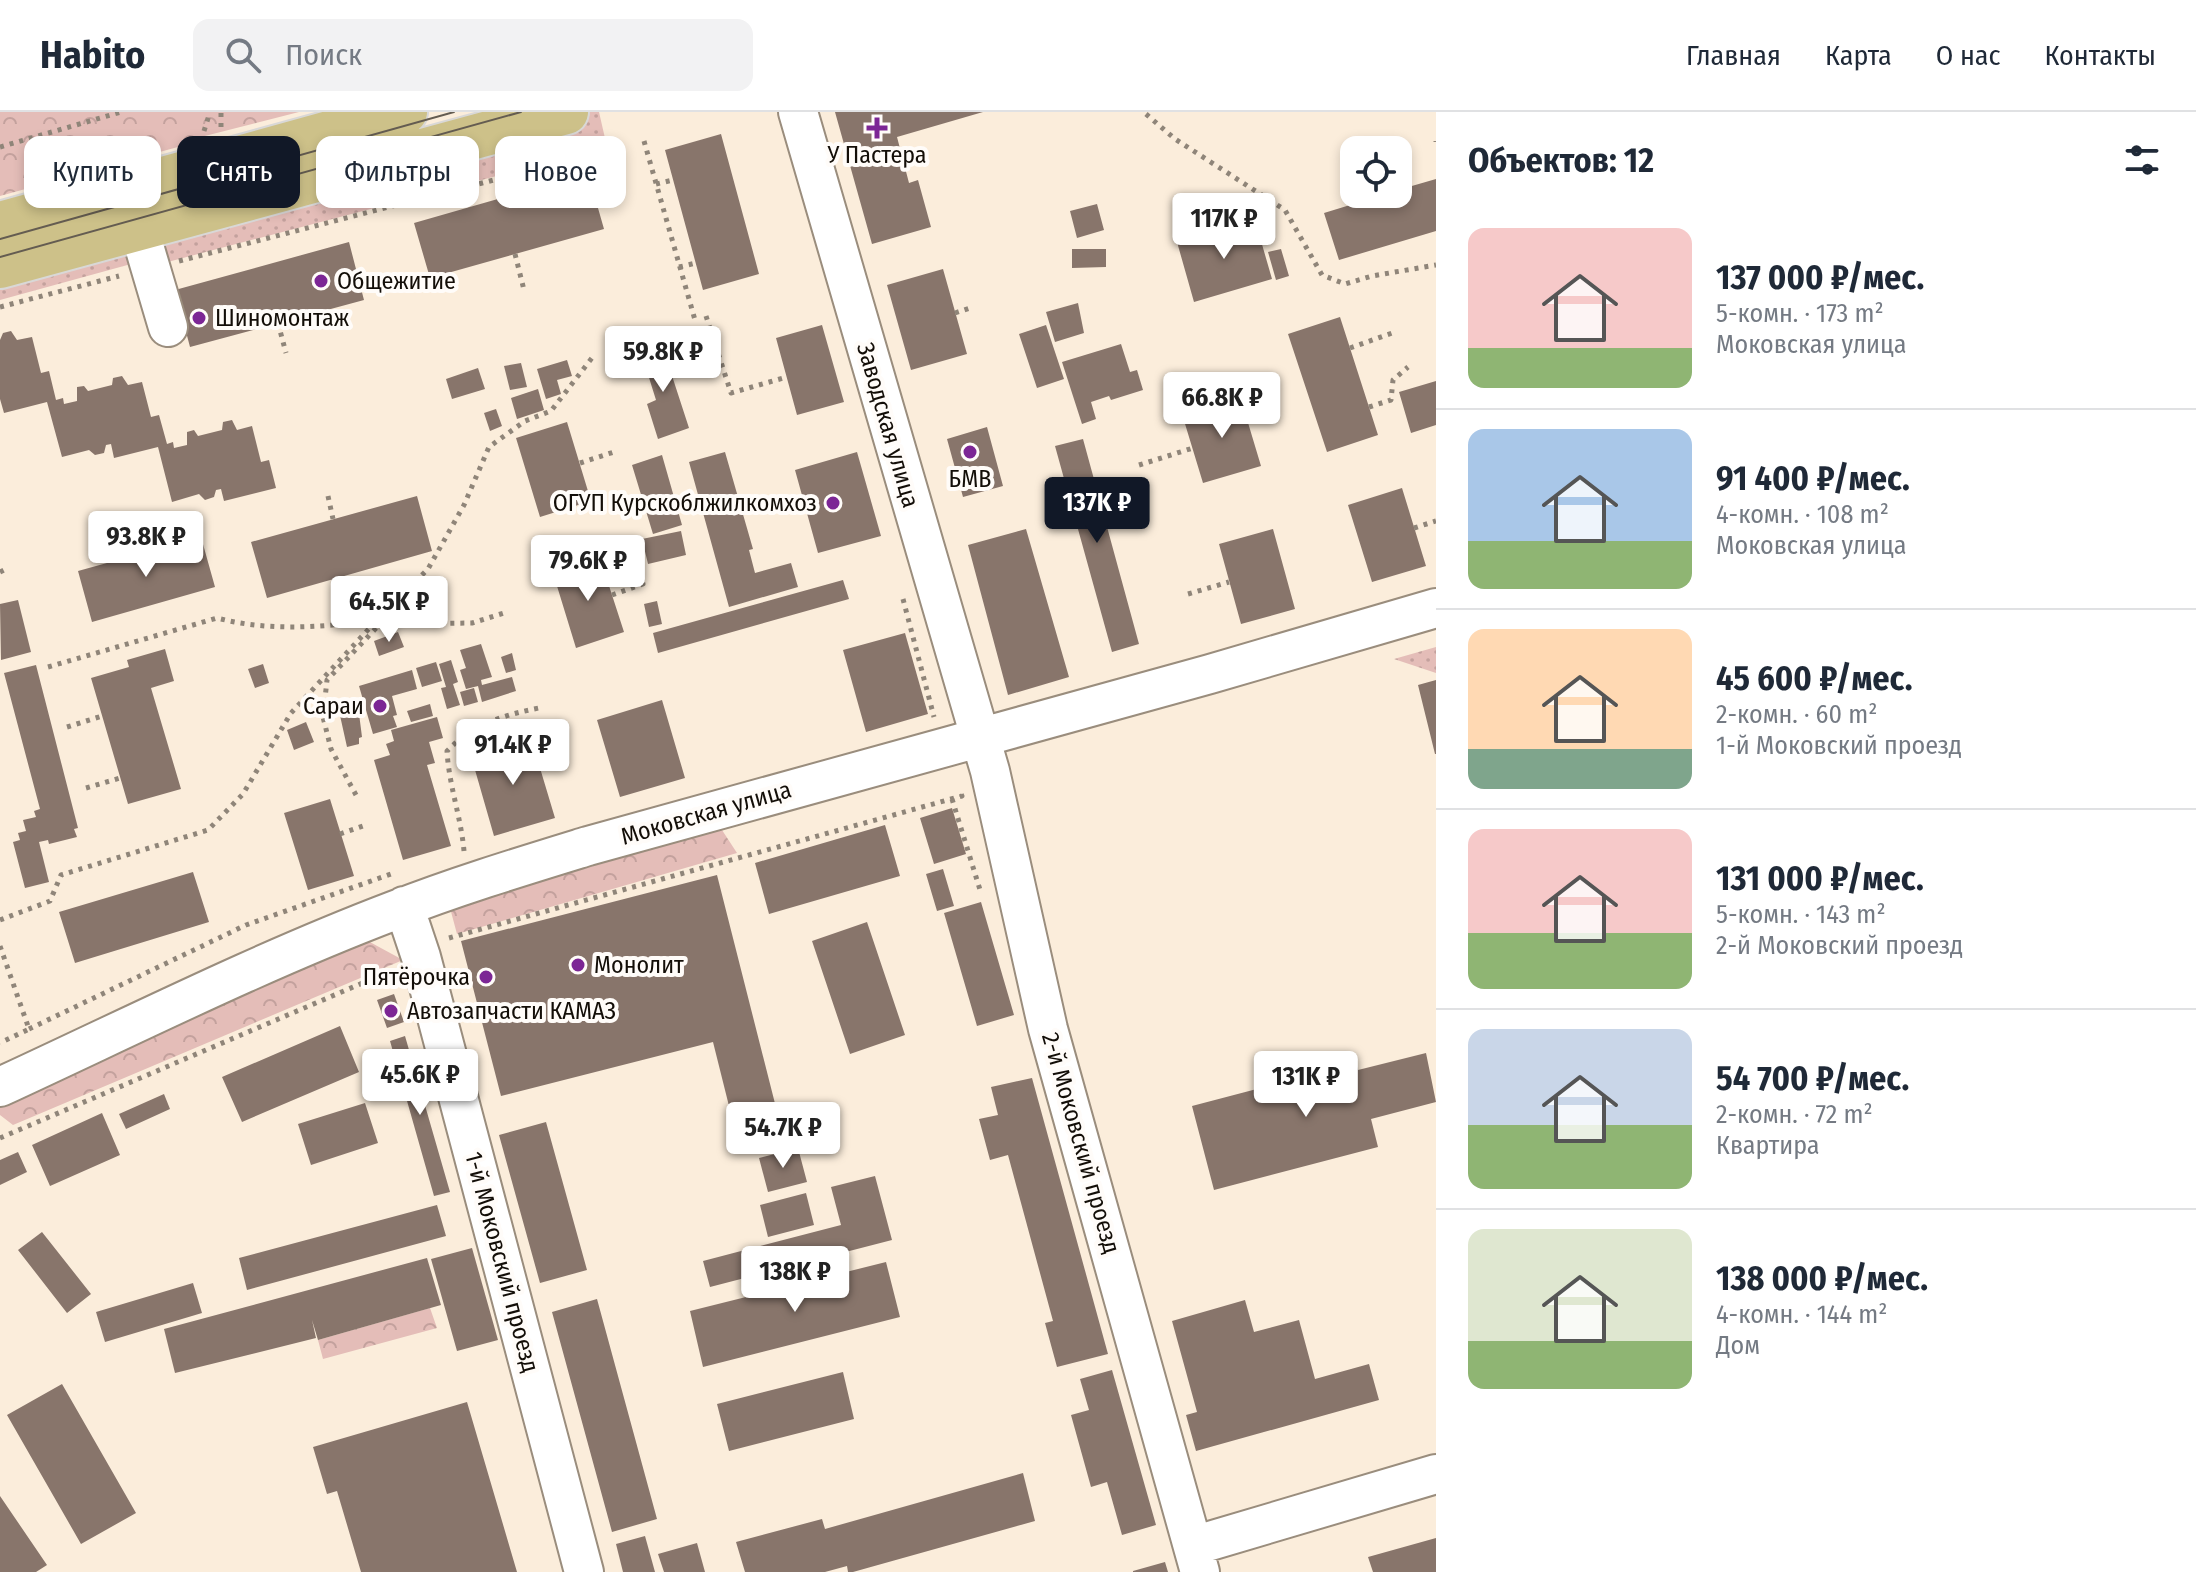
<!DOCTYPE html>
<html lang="ru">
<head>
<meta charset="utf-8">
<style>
  :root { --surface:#fff; --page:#f2f2f3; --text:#1f2937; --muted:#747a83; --line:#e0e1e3; --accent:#111827 }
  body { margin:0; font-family:"Fira Sans Condensed",sans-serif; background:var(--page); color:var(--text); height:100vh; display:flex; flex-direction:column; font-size:30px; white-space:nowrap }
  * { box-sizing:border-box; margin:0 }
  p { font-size:26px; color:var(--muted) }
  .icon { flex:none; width:44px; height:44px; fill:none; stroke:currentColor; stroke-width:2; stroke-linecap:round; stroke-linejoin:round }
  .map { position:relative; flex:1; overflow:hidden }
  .drawer { display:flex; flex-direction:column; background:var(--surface); width:760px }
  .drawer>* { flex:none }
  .hud { position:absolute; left:24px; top:24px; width:760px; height:72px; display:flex; gap:16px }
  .tools { position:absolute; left:1340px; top:24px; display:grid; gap:16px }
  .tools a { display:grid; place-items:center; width:72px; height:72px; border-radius:16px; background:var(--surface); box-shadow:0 4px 12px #0003; font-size:40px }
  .price { position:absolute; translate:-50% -68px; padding:0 18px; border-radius:8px; background:#fff; color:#222; font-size:26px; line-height:52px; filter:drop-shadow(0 2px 4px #0008) }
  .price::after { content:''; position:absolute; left:50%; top:48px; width:24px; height:18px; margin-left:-12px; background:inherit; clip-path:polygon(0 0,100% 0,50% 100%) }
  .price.current { background:var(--accent); color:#fff }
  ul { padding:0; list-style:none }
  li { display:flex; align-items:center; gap:24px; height:200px; padding:0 32px }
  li+li { border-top:2px solid var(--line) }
  li span { display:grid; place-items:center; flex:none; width:224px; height:160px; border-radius:16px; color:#555 }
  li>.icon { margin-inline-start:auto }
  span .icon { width:96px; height:96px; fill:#fffc; stroke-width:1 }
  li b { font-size:34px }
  h2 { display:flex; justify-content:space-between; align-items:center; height:96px; padding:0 32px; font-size:34px }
  .pill { padding:0 28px; border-radius:16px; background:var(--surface); box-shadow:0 4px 12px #0003; font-size:28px; line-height:72px }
  .pill.current { background:var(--accent); color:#fff }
  header { display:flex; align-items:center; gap:48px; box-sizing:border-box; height:112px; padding:0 40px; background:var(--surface); border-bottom:2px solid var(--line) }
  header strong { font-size:38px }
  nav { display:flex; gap:44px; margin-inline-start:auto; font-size:28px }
  .search { width:560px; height:72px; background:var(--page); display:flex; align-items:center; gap:20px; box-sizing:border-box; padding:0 28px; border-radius:16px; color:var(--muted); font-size:30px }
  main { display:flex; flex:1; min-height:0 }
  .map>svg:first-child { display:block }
  .grass { fill:url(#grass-dots) }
  .forest { fill:url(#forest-crowns) }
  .building { fill:#88756b }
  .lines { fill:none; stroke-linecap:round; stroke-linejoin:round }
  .minor-casing { stroke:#9a8d7d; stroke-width:42 }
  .major-casing { stroke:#d9d8d7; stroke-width:48 }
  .path { stroke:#8f8579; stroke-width:5; stroke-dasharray:4 6; stroke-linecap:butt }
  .minor { stroke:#fff; stroke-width:38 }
  .major { stroke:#cdc189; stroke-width:44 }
  .tram { stroke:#645c51; stroke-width:2 }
  .poi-dot { fill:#7c2695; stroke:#fffcf9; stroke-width:3 }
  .labels { text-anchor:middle; stroke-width:8; stroke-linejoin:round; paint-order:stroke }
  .poi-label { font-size:24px; fill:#130e08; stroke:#fffcf9; text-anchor:start }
  .street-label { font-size:24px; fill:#130e08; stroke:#fffcf9 }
</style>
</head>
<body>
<header>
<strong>Habito</strong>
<div class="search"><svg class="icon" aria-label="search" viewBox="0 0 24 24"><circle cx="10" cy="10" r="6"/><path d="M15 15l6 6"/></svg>Поиск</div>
<nav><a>Главная</a><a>Карта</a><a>О нас</a><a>Контакты</a></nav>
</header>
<main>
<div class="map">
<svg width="1436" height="1460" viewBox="0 0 1436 1460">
  <defs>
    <pattern id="grass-dots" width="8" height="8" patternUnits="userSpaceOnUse" patternTransform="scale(2)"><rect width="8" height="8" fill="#e4bdb8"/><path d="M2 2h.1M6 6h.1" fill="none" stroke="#c3a19d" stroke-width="1.8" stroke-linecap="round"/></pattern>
    <pattern id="forest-crowns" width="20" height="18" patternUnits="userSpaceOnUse" patternTransform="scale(2)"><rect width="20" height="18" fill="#e4bdb8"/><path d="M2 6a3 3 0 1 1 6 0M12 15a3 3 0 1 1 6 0" fill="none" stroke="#c3a19d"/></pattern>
  </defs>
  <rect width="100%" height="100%" fill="#fbeddb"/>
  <path class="grass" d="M 585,0 L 599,0 L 607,35 L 160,152 L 152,120 Z
    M 134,133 L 142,149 L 0,188 L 0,169 Z
    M 1436,535 L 1436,561 L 1394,547 Z"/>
  <path class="forest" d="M 0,0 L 299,0 L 197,26 L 196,30 L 0,84 Z
    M 722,718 L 737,741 L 457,822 L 450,796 L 602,746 Z
    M 368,829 L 403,848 L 13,1013 L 0,1003 L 0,991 L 309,851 Z
    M 430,1196 L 437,1216 L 323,1247 L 318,1228 Z"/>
  <path class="building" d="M 835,0 L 983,0 L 897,25 L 909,71 L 918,68 L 931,115 L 872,132 Z
    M 721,22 L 759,162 L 703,178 L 665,38 Z
    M 588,61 L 604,117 L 430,166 L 414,111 Z
    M 1436,67 L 1436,119 L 1339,148 L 1324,101 L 1386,82 L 1398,82 L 1398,78 Z
    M 1097,92 L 1104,118 L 1077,126 L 1070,99 Z
    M 1255,108 L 1272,167 L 1194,190 L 1177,130 Z
    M 349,130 L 364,188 L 190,235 L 175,178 Z
    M 1072,137 L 1106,137 L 1106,155 L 1072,156 Z
    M 1281,137 L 1289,164 L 1276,168 L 1268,140 Z
    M 943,157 L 967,242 L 911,258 L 887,173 Z
    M 1078,191 L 1084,221 L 1055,230 L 1046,200 Z
    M 1340,205 L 1378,323 L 1327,340 L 1288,222 Z
    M 822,213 L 844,290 L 797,303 L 776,226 Z
    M 1046,213 L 1064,267 L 1037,276 L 1019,222 Z
    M 11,219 L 17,228 L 32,225 L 41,261 L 49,259 L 56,288 L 63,286 L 64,292 L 77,289 L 77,275 L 84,274 L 88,279 L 112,273 L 113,266 L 122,264 L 128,273 L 142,270 L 151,305 L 159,303 L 167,332 L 173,330 L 174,336 L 187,333 L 187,320 L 194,318 L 198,324 L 222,318 L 223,310 L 232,308 L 237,318 L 252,314 L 261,350 L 269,348 L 276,376 L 224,389 L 221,377 L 216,378 L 214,385 L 205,388 L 199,382 L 172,390 L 158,335 L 114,346 L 111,332 L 106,333 L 104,341 L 95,343 L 89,338 L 62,345 L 47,290 L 4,301 L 0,287 L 0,228 L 3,221 Z
    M 661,230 L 689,316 L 658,327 L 647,292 L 656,288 L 640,237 Z
    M 1121,232 L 1130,260 L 1137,258 L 1143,278 L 1111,288 L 1109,284 L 1091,290 L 1096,307 L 1082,312 L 1062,250 Z
    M 567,248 L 572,264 L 557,268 L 561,282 L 546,287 L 537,257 Z
    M 521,251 L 527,275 L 510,278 L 504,254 Z
    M 478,256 L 485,277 L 452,287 L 446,267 Z
    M 1436,269 L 1436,313 L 1411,321 L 1399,280 Z
    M 538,277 L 544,298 L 517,307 L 511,286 Z
    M 1240,284 L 1261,354 L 1203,371 L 1182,302 Z
    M 496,297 L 502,314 L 490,319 L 484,301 Z
    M 567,310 L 591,389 L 540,405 L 516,326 Z
    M 987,315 L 1003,374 L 963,385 L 947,327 Z
    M 1083,327 L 1139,532 L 1112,540 L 1055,334 Z
    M 725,340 L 753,437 L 749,438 L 755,461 L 791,451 L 798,475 L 729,495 L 689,350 Z
    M 857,340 L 881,424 L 818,441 L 795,358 Z
    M 662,343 L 682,413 L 653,422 L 632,353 Z
    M 1402,376 L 1426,454 L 1372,470 L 1348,393 Z
    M 417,384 L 432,439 L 267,486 L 251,430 Z
    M 1026,417 L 1069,565 L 1008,583 L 968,433 Z
    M 1273,417 L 1295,497 L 1241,512 L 1219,432 Z
    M 681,419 L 686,443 L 648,452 L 642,427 Z
    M 201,425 L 215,475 L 92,510 L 78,459 Z
    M 600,446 L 624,520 L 576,536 L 553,461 Z
    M 843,468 L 849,487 L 658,541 L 653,521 Z
    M 18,488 L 31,540 L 1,548 L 0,492 Z
    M 657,489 L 662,512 L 649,515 L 644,492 Z
    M 398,520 L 404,535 L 379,544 L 374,529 Z
    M 905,521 L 928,602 L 866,620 L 843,538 Z
    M 481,532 L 492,565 L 481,568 L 482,573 L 512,565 L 516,579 L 482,590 L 478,574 L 466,577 L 460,558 L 466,556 L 460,538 Z
    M 165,537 L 174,569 L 151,576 L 181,677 L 128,692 L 91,566 L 129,555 L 127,548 Z
    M 512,541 L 516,558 L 506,561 L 501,545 Z
    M 451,548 L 458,570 L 453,572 L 460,593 L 447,597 L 441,576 L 446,575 L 439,552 Z
    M 436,550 L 442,569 L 422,575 L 416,556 Z
    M 263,552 L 269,571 L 255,576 L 248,557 Z
    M 36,553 L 78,716 L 74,717 L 77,725 L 49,732 L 48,728 L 39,730 L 49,770 L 25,776 L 13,730 L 20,728 L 18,721 L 26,719 L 23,708 L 36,705 L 34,699 L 40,697 L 4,561 Z
    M 412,558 L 417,577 L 392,584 L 397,603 L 393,604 L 397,615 L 373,622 L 359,574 Z
    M 1436,568 L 1436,642 L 1435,642 L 1418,573 Z
    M 474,576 L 478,590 L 464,594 L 460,580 Z
    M 357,586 L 362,625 L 359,626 L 359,632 L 347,635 L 337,590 Z
    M 662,588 L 685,666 L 620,685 L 597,608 Z
    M 430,592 L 433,604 L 411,610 L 407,599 Z
    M 437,605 L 443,626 L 429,630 L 435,651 L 427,653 L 451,734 L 403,748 L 374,648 L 390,643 L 386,632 L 394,629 L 391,618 Z
    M 306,610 L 314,630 L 294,638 L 287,618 Z
    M 531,626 L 555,706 L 494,724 L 471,644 Z
    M 330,687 L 354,764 L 308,778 L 284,701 Z
    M 952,696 L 966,742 L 934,752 L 920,706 Z
    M 885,713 L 900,764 L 769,802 L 755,751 Z
    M 943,757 L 954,794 L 937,799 L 926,762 Z
    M 193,760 L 209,810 L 75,851 L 59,800 Z
    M 717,763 L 785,1031 L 741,1042 L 713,930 L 501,984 L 461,829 Z
    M 981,790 L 1014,903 L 977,914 L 944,801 Z
    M 867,810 L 905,923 L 850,942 L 812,829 Z
    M 394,882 L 404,910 L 387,916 L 377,888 Z
    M 340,914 L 359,960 L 242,1010 L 222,965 Z
    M 405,924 L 450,1080 L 434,1084 L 390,929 Z
    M 1426,941 L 1436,990 L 1371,1007 L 1378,1035 L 1214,1078 L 1192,994 L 1356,951 L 1358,958 Z
    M 1032,966 L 1108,1242 L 1057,1255 L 1045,1211 L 1053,1209 L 1008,1043 L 990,1048 L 979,1007 L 998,1003 L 991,975 Z
    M 164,982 L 170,997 L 126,1017 L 119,1002 Z
    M 365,991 L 378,1031 L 311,1053 L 298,1012 Z
    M 102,1001 L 120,1043 L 50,1074 L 32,1033 Z
    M 546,1010 L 587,1158 L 540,1171 L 499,1023 Z
    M 798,1036 L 807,1070 L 768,1080 L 759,1046 Z
    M 18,1040 L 27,1060 L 0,1073 L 0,1048 Z
    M 875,1064 L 892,1128 L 710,1175 L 703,1149 L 841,1113 L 831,1075 Z
    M 806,1081 L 814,1113 L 768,1125 L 760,1093 Z
    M 437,1093 L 446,1124 L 247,1178 L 239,1146 Z
    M 42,1120 L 91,1182 L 67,1201 L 18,1138 Z
    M 472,1136 L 498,1228 L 457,1239 L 431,1147 Z
    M 427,1146 L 441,1193 L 318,1228 L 312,1208 L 316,1226 L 175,1261 L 164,1217 Z
    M 886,1150 L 900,1205 L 703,1255 L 690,1199 Z
    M 193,1171 L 202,1201 L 105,1230 L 96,1200 Z
    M 597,1187 L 657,1407 L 612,1420 L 552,1200 Z
    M 1245,1188 L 1254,1220 L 1299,1208 L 1315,1267 L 1369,1252 L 1379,1288 L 1196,1339 L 1186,1303 L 1197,1300 L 1172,1209 Z
    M 1112,1258 L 1156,1413 L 1122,1423 L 1107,1370 L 1091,1375 L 1071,1303 L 1089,1298 L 1080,1267 Z
    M 843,1260 L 854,1307 L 729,1339 L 717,1292 Z
    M 62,1272 L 136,1401 L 81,1432 L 7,1303 Z
    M 467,1290 L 517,1460 L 361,1460 L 337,1379 L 327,1382 L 313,1335 Z
    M 1023,1361 L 1035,1409 L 853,1460 L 848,1460 L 847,1454 L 825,1460 L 745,1460 L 736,1430 L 822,1407 L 825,1417 Z
    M 0,1384 L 47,1453 L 36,1460 L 0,1460 Z
    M 645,1424 L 655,1460 L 623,1460 L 616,1432 Z
    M 1436,1426 L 1436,1460 L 1373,1460 L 1368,1445 Z
    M 697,1431 L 705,1460 L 664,1460 L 658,1442 Z
    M 1165,1450 L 1168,1460 L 1133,1460 L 1133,1459 Z"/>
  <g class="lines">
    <g class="minor-casing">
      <path id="minor" d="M 798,0 L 990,659 L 1048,917 L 1200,1460
        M 139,117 L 168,215
        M 404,794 L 421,845 L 584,1460
        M 0,975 C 130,915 259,850 393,799 C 457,774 523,754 588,734 L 1210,562 L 1436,496
        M 1193,1434 L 1436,1362"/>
    </g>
    <g class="major-casing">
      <path id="major" d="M 0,112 L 405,0
        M 0,154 L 566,0"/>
    </g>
    <path class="path" d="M 1146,2 L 1175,27 L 1285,98 L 1322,163 L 1345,172 L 1372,164 L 1436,153
      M 221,15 L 221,0
      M 204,19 L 210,0
      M 644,29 L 695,208
      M 1436,29 L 1436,30
      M 0,35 L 121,0
      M 1350,52 L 1354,67
      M 656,72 L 673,68
      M 1359,82 L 1361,90
      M 1207,92 L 1216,119
      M 515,142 L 524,178
      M 179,149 L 614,37
      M 679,155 L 696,151
      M 0,195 L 119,164
      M 955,201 L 973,195
      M 706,204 L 731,281 L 787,265
      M 278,211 L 286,241
      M 1350,236 L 1395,220
      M 1369,295 L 1391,288 L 1393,268 L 1408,255
      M 580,351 L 617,339
      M 1139,353 L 1193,336
      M 328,384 L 333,407
      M 163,407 L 171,432
      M 101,413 L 112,449
      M 1414,416 L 1436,409
      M 0,460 L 4,458
      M 1188,482 L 1229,470
      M 612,483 L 643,472 L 638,451
      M 903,487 L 934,605
      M 48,555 L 217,506 C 270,520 323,515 377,508 L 380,512
      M 67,615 L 102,604
      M 86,676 L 120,666
      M 356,683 L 331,637 L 323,605 L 327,568 L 380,512 L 472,511 L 507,500
      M 952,687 L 981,781
      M 340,722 L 366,713
      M 464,739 C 461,705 449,674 447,639 C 474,611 507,602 544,595
      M 0,808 L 50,789 L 61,763 L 208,718 L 243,682 L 291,601 L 377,508 L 428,457 L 464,393 L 489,335 L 525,309 L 551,299 L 595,242
      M 449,826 L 962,684 L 961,682
      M 0,834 L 29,917 L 0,931
      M 29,917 L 246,813 L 391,762
      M 0,1026 L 393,858"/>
    <use href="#minor" class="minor"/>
    <use href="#major" class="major"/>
    <path class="tram" d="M 0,127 L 454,0
      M 0,145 L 521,0"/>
  </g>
  <g class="poi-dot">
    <path d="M873 4h8v8h8v8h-8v8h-8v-8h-8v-8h8z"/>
    <circle cx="321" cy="169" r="8"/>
    <circle cx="199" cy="206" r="8"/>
    <circle cx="970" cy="340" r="8"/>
    <circle cx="833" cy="391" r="8"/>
    <circle cx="380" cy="594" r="8"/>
    <circle cx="578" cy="853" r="8"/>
    <circle cx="486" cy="865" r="8"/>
    <circle cx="391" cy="899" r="8"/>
  </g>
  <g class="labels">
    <g class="poi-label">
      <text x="877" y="51" text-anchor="middle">У Пастера</text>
      <text x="337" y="177">Общежитие</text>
      <text x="215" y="214">Шиномонтаж</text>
      <text x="970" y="375" text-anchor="middle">БМВ</text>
      <text x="817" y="399" text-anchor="end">ОГУП Курскоблжилкомхоз</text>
      <text x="364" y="602" text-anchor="end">Сараи</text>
      <text x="594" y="861">Монолит</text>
      <text x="470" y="873" text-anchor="end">Пятёрочка</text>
      <text x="407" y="907">Автозапчасти КАМАЗ</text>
    </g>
    <g class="street-label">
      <text transform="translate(888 313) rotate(74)" y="8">Заводская улица</text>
      <text transform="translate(706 701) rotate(-16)" y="8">Моковская улица</text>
      <text transform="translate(1081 1031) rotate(74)" y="8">2-й Моковский проезд</text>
      <text transform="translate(502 1150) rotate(75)" y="8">1-й Моковский проезд</text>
    </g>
  </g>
</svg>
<div class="tools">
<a><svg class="icon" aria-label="locate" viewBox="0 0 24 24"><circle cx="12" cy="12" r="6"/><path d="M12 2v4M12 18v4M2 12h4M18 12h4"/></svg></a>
</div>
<b class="price" style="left:1224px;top:149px">117K ₽</b>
<b class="price" style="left:663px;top:282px">59.8K ₽</b>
<b class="price" style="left:1222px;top:328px">66.8K ₽</b>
<b class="price current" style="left:1097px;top:433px">137K ₽</b>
<b class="price" style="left:146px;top:467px">93.8K ₽</b>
<b class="price" style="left:588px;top:491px">79.6K ₽</b>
<b class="price" style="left:389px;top:532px">64.5K ₽</b>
<b class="price" style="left:513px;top:675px">91.4K ₽</b>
<b class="price" style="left:420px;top:1005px">45.6K ₽</b>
<b class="price" style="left:1306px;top:1007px">131K ₽</b>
<b class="price" style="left:783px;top:1058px">54.7K ₽</b>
<b class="price" style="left:795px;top:1202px">138K ₽</b>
<div class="hud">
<a class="pill">Купить</a>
<a class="pill current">Снять</a>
<a class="pill">Фильтры</a>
<a class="pill">Новое</a>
</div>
</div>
<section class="drawer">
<h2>Объектов: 12<svg class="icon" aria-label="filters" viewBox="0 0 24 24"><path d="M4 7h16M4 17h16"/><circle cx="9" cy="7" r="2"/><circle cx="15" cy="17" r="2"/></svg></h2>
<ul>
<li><span style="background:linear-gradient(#f6c9c9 75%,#8fb573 0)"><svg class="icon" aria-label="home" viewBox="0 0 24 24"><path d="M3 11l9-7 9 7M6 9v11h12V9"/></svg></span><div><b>137 000 ₽/мес.</b><p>5-комн. · 173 m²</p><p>Моковская улица</p></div></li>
<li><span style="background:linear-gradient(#a9c7e8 70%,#8fb573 0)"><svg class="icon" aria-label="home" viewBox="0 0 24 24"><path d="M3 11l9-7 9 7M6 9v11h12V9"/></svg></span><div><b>91 400 ₽/мес.</b><p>4-комн. · 108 m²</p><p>Моковская улица</p></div></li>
<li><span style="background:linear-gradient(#ffd9b3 75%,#7fa58c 0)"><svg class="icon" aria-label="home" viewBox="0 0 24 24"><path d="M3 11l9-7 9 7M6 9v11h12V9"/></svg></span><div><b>45 600 ₽/мес.</b><p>2-комн. · 60 m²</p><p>1-й Моковский проезд</p></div></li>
<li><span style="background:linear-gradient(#f6c9c9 65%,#8fb573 0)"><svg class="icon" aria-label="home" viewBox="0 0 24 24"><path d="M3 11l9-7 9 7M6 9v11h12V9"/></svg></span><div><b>131 000 ₽/мес.</b><p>5-комн. · 143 m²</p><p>2-й Моковский проезд</p></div></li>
<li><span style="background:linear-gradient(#c9d6e8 60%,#8fb573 0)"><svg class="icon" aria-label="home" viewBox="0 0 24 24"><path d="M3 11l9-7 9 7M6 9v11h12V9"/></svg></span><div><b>54 700 ₽/мес.</b><p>2-комн. · 72 m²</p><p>Квартира</p></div></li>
<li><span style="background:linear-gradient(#dfe7d0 70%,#8fb573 0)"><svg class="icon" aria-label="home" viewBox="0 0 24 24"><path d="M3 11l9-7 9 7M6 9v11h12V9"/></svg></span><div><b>138 000 ₽/мес.</b><p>4-комн. · 144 m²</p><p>Дом</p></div></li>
</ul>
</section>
</main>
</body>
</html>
